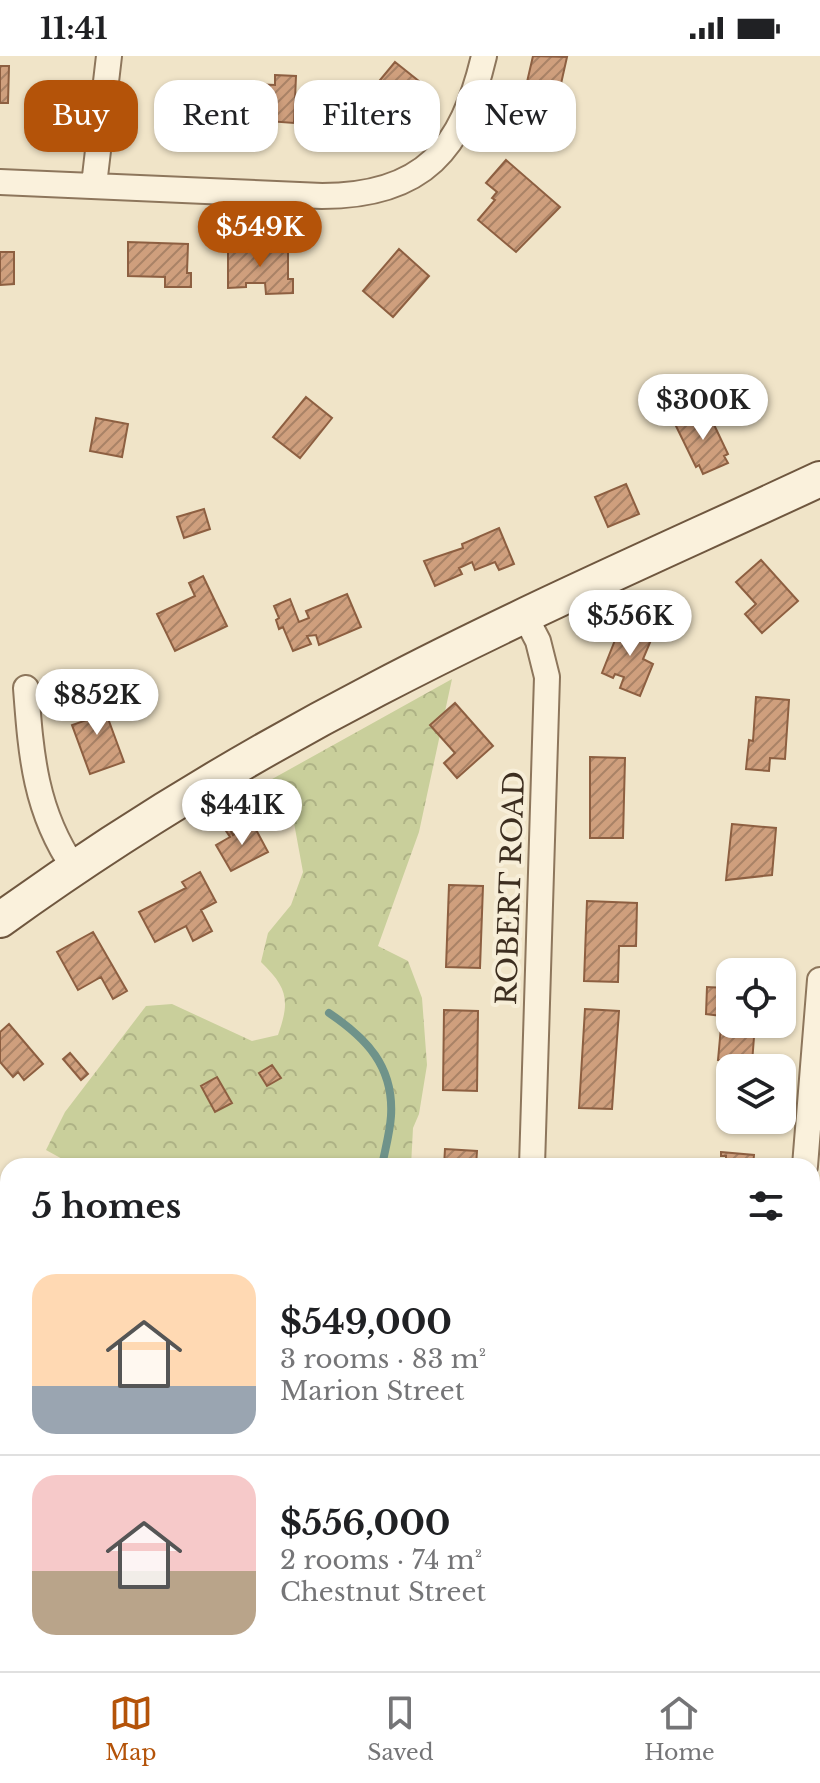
<!DOCTYPE html>
<html lang="en">
<head>
<meta charset="utf-8">
<style>
  :root { --surface:#fff; --page:#f2f2f2; --text:#202124; --muted:#757577; --line:#e0e0e0; --accent:#b45309 }
  body { margin:0; font-family:"Libre Baskerville",serif; background:var(--page); color:var(--text); height:100vh; display:flex; flex-direction:column; font-size:30px; white-space:nowrap }
  * { box-sizing:border-box; margin:0 }
  p { font-size:26px; color:var(--muted) }
  .icon { flex:none; width:44px; height:44px; fill:none; stroke:currentColor; stroke-width:2; stroke-linecap:round; stroke-linejoin:round }
  .map { position:relative; flex:1; overflow:hidden }
  .drawer { position:absolute; left:0px; top:1102px; width:820px; height:514px; display:flex; flex-direction:column; background:var(--surface); border-radius:24px 24px 0 0; box-shadow:0 2px 6px #0004 }
  .drawer>* { flex:none }
  .hud { position:absolute; left:24px; top:24px; width:772px; height:72px; display:flex; gap:16px }
  .buttons { position:absolute; left:716px; top:902px; display:grid; gap:16px }
  .buttons a { display:grid; place-items:center; width:80px; height:80px; border-radius:16px; background:var(--surface); box-shadow:0 2px 6px #0004; font-size:40px }
  .price { position:absolute; translate:-50% -68px; padding:0 18px; border-radius:28px; background:#fff; color:#222; font-size:26px; line-height:52px; filter:drop-shadow(0 2px 4px #0008) }
  .price::after { content:''; position:absolute; left:50%; top:48px; width:24px; height:18px; margin-left:-12px; background:inherit; clip-path:polygon(0 0,100% 0,50% 100%) }
  .price.active { background:var(--accent); color:#fff }
  ul { padding:0; list-style:none }
  li { display:flex; align-items:center; gap:24px; height:200px; padding:0 32px }
  li+li { border-top:2px solid var(--line) }
  li span { display:grid; place-items:center; flex:none; width:224px; height:160px; border-radius:24px; color:#555 }
  li>.icon { margin-inline-start:auto }
  span .icon { width:96px; height:96px; fill:#fffc; stroke-width:1 }
  li b { font-size:34px }
  h2 { display:flex; justify-content:space-between; align-items:center; height:96px; padding:0 32px; font-size:34px }
  .pill { padding:0 28px; border-radius:24px; background:var(--surface); box-shadow:0 2px 6px #0004; font-size:28px; line-height:72px }
  .pill.active { background:var(--accent); color:#fff }
  .status { display:flex; justify-content:space-between; align-items:center; height:56px; padding:0 40px; background:var(--surface); direction:ltr }
  .status svg { height:22px; fill:currentColor }
  .menu { display:flex; justify-content:space-around; align-items:center; height:112px; border-top:2px solid var(--line); background:var(--surface); font-size:22px; color:var(--muted) }
  .menu a { display:grid; justify-items:center; gap:4px }
  .menu .active { color:var(--accent) }
  .map>svg:first-child { display:block }
  .forest { fill:url(#forest-crowns) }
  .lines { fill:none; stroke-linecap:round; stroke-linejoin:round }
  .stream { stroke:#6f938a; stroke-width:8 }
  .building { fill:url(#building-hatch); stroke:#8d5f41; stroke-width:2 }
  .street-casing { stroke:#8d765c; stroke-width:28 }
  .secondary-casing { stroke:#6f573f; stroke-width:38 }
  .street { stroke:#faf1dc; stroke-width:24 }
  .secondary { stroke:#faf1dc; stroke-width:34 }
  .labels { text-anchor:middle; stroke-width:8; stroke-linejoin:round; paint-order:stroke }
  .street-label { font-size:28px; fill:#3d2e20; stroke:#f7eed8 }
</style>
</head>
<body>
<div class="status"><b>11:41</b><svg viewBox="0 0 49 12"><path d="M0 12V9h3v3zM5 12V6h3v6zM10 12V3h3v9zM15 12V0h3v12zM26 1h20v11H26zM47 4h2v5h-2z"/></svg></div>
<div class="map">
<svg width="820" height="1615" viewBox="0 0 820 1615">
  <defs>
    <pattern id="forest-crowns" width="20" height="18" patternUnits="userSpaceOnUse" patternTransform="scale(2)"><rect width="20" height="18" fill="#c9cf9b"/><path d="M2 6a3 3 0 1 1 6 0M12 15a3 3 0 1 1 6 0" fill="none" stroke="#aeb285"/></pattern>
    <pattern id="building-hatch" width="6" height="6" patternUnits="userSpaceOnUse" patternTransform="scale(2)"><rect width="6" height="6" fill="#cf9f7d"/><path d="M-1 1l2-2M0 6l6-6M5 7l2-2" fill="none" stroke="#a98266"/></pattern>
  </defs>
  <rect width="100%" height="100%" fill="#f0e4c8"/>
  <path class="forest" d="M 452,623 L 419,776 L 378,890 L 408,905 L 422,942 L 427,1009 L 419,1058 L 413,1072 L 411,1110 L 75,1110 L 46,1094 L 65,1056 L 146,950 L 172,948 L 252,985 L 278,979 C 290,945 288,932 261,906 L 268,877 L 291,849 L 303,816 L 294,767 L 265,727 Z
    M 812,1419 L 820,1421 L 820,1615 L 375,1615 L 375,1608 L 812,1608 Z"/>
  <g class="lines">
    <path class="stream" d="M 329,957 C 366,982 394,1010 391,1060 C 390,1076 385,1094 382,1110
      M 404,1608 L 406,1615"/>
  </g>
  <path class="building" d="M 533,0 L 567,1 L 554,59 L 521,52 Z
    M 395,6 L 425,30 L 386,77 L 356,53 Z
    M 0,10 L 9,10 L 8,47 L 0,47 Z
    M 275,19 L 296,20 L 294,67 L 229,62 L 231,27 L 275,29 Z
    M 506,104 L 560,151 L 516,196 L 478,164 L 495,144 L 492,142 L 497,136 L 486,127 Z
    M 128,186 L 188,188 L 187,217 L 191,217 L 191,231 L 165,231 L 165,221 L 128,220 Z
    M 288,192 L 288,223 L 293,223 L 293,237 L 266,238 L 265,227 L 246,227 L 246,231 L 228,232 L 228,193 Z
    M 399,193 L 429,220 L 393,261 L 363,235 Z
    M 0,196 L 14,196 L 14,228 L 0,229 Z
    M 306,341 L 332,362 L 300,402 L 273,381 Z
    M 707,354 L 728,398 L 724,400 L 728,407 L 703,418 L 699,409 L 696,411 L 675,368 Z
    M 96,362 L 128,368 L 122,401 L 90,395 Z
    M 626,428 L 639,458 L 608,471 L 595,441 Z
    M 204,453 L 210,473 L 184,482 L 177,461 Z
    M 499,472 L 514,508 L 499,514 L 495,506 L 475,514 L 472,506 L 459,512 L 462,518 L 435,530 L 424,505 L 463,492 L 462,488 Z
    M 761,504 L 798,545 L 762,577 L 745,558 L 756,548 L 736,526 Z
    M 203,520 L 227,570 L 175,595 L 157,558 L 195,540 L 189,527 Z
    M 347,538 L 361,571 L 319,589 L 316,579 L 307,580 L 311,588 L 293,595 L 283,571 L 279,573 L 276,564 L 279,562 L 274,550 L 290,543 L 299,566 L 309,562 L 306,555 Z
    M 623,564 L 654,577 L 643,603 L 653,608 L 640,640 L 620,632 L 624,621 L 615,618 L 613,622 L 602,617 Z
    M 99,638 L 124,706 L 90,718 L 72,669 L 87,664 L 80,645 Z
    M 756,641 L 789,644 L 785,703 L 770,702 L 769,715 L 746,713 L 749,684 L 753,685 Z
    M 455,647 L 493,690 L 457,722 L 444,707 L 455,697 L 430,669 Z
    M 590,701 L 625,702 L 623,782 L 590,782 Z
    M 253,768 L 268,796 L 231,815 L 216,789 L 230,781 L 226,775 L 230,773 L 233,779 Z
    M 732,768 L 776,772 L 772,819 L 726,824 Z
    M 200,816 L 216,846 L 201,854 L 212,875 L 193,885 L 186,870 L 155,886 L 139,856 L 186,832 L 182,826 Z
    M 449,829 L 483,830 L 480,912 L 446,911 Z
    M 587,845 L 637,847 L 636,890 L 619,890 L 618,926 L 584,925 Z
    M 93,876 L 127,935 L 113,943 L 101,921 L 78,934 L 57,896 Z
    M 729,926 L 730,968 L 755,968 L 752,1007 L 718,1004 L 722,960 L 706,958 L 707,931 L 728,932 Z
    M 585,953 L 619,955 L 612,1053 L 579,1052 Z
    M 444,954 L 478,955 L 477,1035 L 443,1034 Z
    M 9,968 L 43,1008 L 24,1024 L 18,1016 L 13,1021 L 0,1006 L 0,976 Z
    M 70,997 L 88,1018 L 81,1024 L 63,1003 Z
    M 272,1009 L 281,1022 L 267,1030 L 259,1017 Z
    M 217,1021 L 232,1047 L 215,1056 L 201,1030 Z
    M 445,1093 L 477,1095 L 476,1110 L 444,1110 Z
    M 721,1096 L 754,1099 L 753,1110 L 726,1110 L 726,1100 L 721,1100 Z
    M 0,1289 L 8,1294 L 8,1339 L 0,1334 Z
    M 0,1459 L 8,1463 L 8,1523 L 0,1518 Z
    M 182,1608 L 251,1608 L 252,1615 L 183,1615 Z"/>
  <g class="lines">
    <g class="street-casing">
      <path id="street" d="M 0,126 L 322,140 C 424,140 462,93 484,0
        M 94,129 L 109,0
        M 525,560 L 538,585 L 547,621 L 532,1110
        M 26,632 C 31,699 35,755 74,812
        M 805,1110 L 820,924
        M 0,1394 L 8,1399"/>
    </g>
    <g class="secondary-casing">
      <path id="secondary" d="M 0,864 C 119,778 246,701 377,633 C 522,557 672,492 820,423"/>
    </g>
    <use href="#street" class="street"/>
    <use href="#secondary" class="secondary"/>
  </g>
  <g class="labels">
    <g class="street-label">
      <text transform="translate(510 832) rotate(-88)" y="10">ROBERT ROAD</text>
    </g>
  </g>
</svg>
<div class="buttons">
<a><svg class="icon" aria-label="locate" viewBox="0 0 24 24"><circle cx="12" cy="12" r="6"/><path d="M12 2v4M12 18v4M2 12h4M18 12h4"/></svg></a>
<a><svg class="icon" aria-label="layers" viewBox="0 0 24 24"><path d="M12 4l9 5-9 5-9-5zM3 14l9 5 9-5"/></svg></a>
</div>
<b class="price active" style="left:260px;top:213px">$549K</b>
<b class="price" style="left:703px;top:386px">$300K</b>
<b class="price" style="left:630px;top:602px">$556K</b>
<b class="price" style="left:97px;top:681px">$852K</b>
<b class="price" style="left:242px;top:791px">$441K</b>
<div class="hud">
<a class="pill active">Buy</a>
<a class="pill">Rent</a>
<a class="pill">Filters</a>
<a class="pill">New</a>
</div>
<section class="drawer">
<h2>5 homes<svg class="icon" aria-label="filters" viewBox="0 0 24 24"><path d="M4 7h16M4 17h16"/><circle cx="9" cy="7" r="2"/><circle cx="15" cy="17" r="2"/></svg></h2>
<ul>
<li><span style="background:linear-gradient(#ffd9b3 70%,#9aa5b1 0)"><svg class="icon" aria-label="home" viewBox="0 0 24 24"><path d="M3 11l9-7 9 7M6 9v11h12V9"/></svg></span><div><b>$549,000</b><p>3 rooms · 83 m²</p><p>Marion Street</p></div></li>
<li><span style="background:linear-gradient(#f6c9c9 60%,#b9a48a 0)"><svg class="icon" aria-label="home" viewBox="0 0 24 24"><path d="M3 11l9-7 9 7M6 9v11h12V9"/></svg></span><div><b>$556,000</b><p>2 rooms · 74 m²</p><p>Chestnut Street</p></div></li>
</ul>
</section>
</div>
<nav class="menu">
<a class="active"><svg class="icon" aria-label="map" viewBox="0 0 24 24"><path d="M3 6l6-2 6 2 6-2v14l-6 2-6-2-6 2zM9 4v14M15 6v14"/></svg>Map</a>
<a><svg class="icon" aria-label="saved" viewBox="0 0 24 24"><path d="M7 4h10v16l-5-4-5 4z"/></svg>Saved</a>
<a><svg class="icon" aria-label="home" viewBox="0 0 24 24"><path d="M3 11l9-7 9 7M6 9v11h12V9"/></svg>Home</a>
</nav>
</body>
</html>
